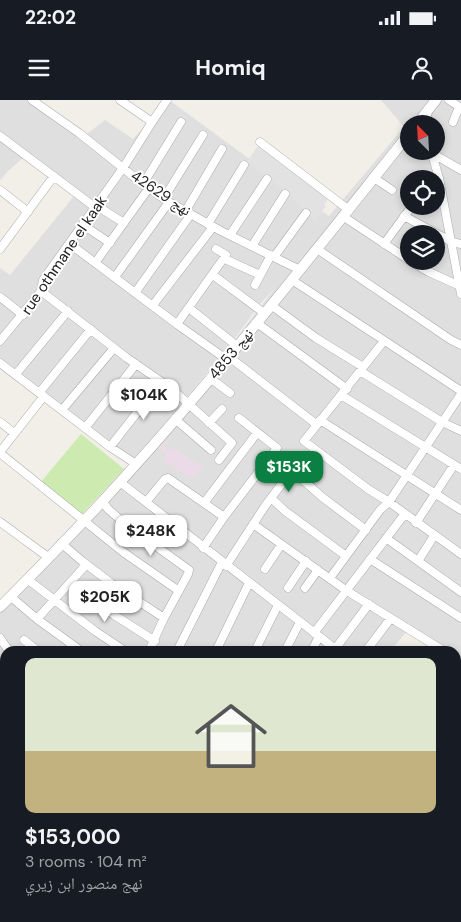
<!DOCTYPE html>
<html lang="en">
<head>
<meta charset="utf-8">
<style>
  :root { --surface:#171b24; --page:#20242c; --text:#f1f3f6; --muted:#9ea1a6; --accent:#0b8043 }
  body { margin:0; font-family:"DM Sans","Noto Naskh Arabic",sans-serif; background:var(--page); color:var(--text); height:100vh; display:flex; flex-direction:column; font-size:19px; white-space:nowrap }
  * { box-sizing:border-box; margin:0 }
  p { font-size:16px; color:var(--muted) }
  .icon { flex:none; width:28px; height:28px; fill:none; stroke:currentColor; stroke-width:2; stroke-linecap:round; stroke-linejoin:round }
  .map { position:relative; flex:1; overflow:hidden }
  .details { position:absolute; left:0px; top:546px; width:461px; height:276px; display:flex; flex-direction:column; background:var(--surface); border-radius:15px 15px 0 0; box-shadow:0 2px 8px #0003 }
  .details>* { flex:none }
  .needle { width:32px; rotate:336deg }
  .controls { position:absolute; left:400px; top:15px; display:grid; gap:10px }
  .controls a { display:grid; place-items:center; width:45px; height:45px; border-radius:50%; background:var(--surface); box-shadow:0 2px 8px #0003; font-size:25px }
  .price { position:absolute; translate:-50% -42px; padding:0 11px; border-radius:10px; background:#fff; color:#222; font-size:16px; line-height:32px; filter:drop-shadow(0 1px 2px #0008) }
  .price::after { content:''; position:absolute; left:50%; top:30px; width:15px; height:11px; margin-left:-8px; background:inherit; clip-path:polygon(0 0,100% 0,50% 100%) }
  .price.on { background:var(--accent); color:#fff }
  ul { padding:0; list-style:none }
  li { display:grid; align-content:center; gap:10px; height:265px; padding:0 25px }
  li span { display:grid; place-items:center; height:155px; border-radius:10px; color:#555 }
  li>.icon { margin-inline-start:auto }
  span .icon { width:90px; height:90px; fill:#fffc; stroke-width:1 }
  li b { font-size:21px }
  .status { display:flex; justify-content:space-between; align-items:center; height:35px; padding:0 25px; background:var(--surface); direction:ltr }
  .status svg { height:14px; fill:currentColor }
  header { display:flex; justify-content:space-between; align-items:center; height:65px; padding:0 25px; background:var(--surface); font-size:22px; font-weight:700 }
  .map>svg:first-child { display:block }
  .residential { fill:#e0dfdf; fill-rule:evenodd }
  .industrial { fill:#ebdbe8 }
  .grass { fill:#cdebb0 }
  .parking { fill:#e2e2e2 }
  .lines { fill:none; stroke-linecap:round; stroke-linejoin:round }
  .minor-casing { stroke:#a9a9a9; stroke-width:9 }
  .tertiary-casing { stroke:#a9a9a9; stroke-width:11 }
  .minor { stroke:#fff; stroke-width:8 }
  .tertiary { stroke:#fff; stroke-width:10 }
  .labels { text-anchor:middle; stroke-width:4; stroke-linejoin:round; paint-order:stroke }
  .street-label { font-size:15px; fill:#222; stroke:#fff }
</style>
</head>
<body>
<div class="status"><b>22:02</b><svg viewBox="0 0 49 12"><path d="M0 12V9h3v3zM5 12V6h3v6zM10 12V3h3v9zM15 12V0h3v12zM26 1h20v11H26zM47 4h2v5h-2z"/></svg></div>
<header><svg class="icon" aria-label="menu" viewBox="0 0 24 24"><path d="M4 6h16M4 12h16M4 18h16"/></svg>Homiq<svg class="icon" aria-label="person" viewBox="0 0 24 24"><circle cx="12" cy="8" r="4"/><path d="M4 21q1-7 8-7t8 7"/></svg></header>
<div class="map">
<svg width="461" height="822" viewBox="0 0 461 822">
  <rect width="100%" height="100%" fill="#f2efe9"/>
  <path class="residential" d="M 0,0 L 33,0 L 83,37 L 105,20 L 133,39 L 169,0 L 318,109 L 329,116 L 404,27 L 381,0 L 461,0 L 461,566 L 456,563 L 456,551 L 441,551 L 409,529 L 390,551 L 5,551 L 5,818 L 456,818 L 456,678 L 461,680 L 461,822 L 0,822 L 0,513 L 159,338 L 275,188 L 260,204 L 230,245 L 133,363 L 0,265 L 0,168 L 10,175 L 74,96 L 22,55 L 23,58 L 7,72 L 1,80 L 0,79 ZM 409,24 L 436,24 L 436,51 L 409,51 ZM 409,79 L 436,79 L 436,106 L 409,106 ZM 409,134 L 436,134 L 436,161 L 409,161 Z"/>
  <path class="industrial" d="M 160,343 L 169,351 L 174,348 L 192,361 L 203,366 L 194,377 L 191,376 L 190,378 L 162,360 L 166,354 L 157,346 Z"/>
  <path class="grass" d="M 81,334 L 124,369 L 81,415 L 40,383 Z"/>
  <path class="parking" d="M 258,46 L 328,99 L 324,105 L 326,106 L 315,121 L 286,92 L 247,62 Z"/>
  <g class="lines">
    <g class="minor-casing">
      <path id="minor" d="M 32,0 L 79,33 L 143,84 L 169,102 L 221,131 L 300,170
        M 449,0 L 461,8
        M 427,11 L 428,24
        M 152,22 L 167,0
        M 453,22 L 459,7
        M 0,36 L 96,108
        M 260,42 L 349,110
        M 431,51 L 439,78 L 461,194
        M 430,52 L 461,70
        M 374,78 L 392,90
        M 143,84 L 181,22
        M 0,90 L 28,112
        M 164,98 L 203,35
        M 97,106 L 124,123
        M 185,112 L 222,49
        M 404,116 L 452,142 L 461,144
        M 344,117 L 409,160
        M 208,124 L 244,65
        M 83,125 L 110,143
        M 230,135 L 267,79
        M 70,144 L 178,225 L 226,259
        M 384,144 L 412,106
        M 252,146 L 285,94
        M 0,149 L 54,76
        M 317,149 L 451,240 L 461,245
        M 274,157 L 306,113
        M 225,159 L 260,175
        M 410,161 L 429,172 L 460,186
        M 95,163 L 149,88
        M 213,175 L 264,213
        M 115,177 L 169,102
        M 292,180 L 461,291
        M 255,185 L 271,155
        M 41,191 L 127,258 L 172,289 L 232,343 L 219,360
        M 135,193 L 191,114
        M 0,197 L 23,215
        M 153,205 L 213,127
        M 271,205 L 316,238 L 363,267
        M 189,208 L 237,246
        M 257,223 L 347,289
        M 177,224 L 226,155 L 216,149
        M 0,241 L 41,191 L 43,180 L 123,68 L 152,22 L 120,0
        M 384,241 L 304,341 L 368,389 L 389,402 L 461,454
        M 228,256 L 316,324
        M 0,263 L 110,347 L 136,364
        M 360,271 L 442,322 L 461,331
        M 16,274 L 68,211
        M 210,278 L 230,293
        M 39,293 L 91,229
        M 341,295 L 461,369
        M 62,310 L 114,248
        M 175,319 L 211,350
        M 320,320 L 461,410
        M 0,322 L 14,333
        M 209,323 L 222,309
        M 85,328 L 136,264
        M 110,347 L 161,282
        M 0,352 L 44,296
        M 0,353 L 123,452 L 179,491
        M 120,382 L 338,551
        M 271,398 L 285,411 L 346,456
        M 102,401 L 108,409 L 124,423 L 189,470 L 188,474 L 163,520 L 149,551
        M 146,402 L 165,379 L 168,378 L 224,417
        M 204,403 L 257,333
        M 0,422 L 48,457
        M 416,423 L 454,365
        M 253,424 L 347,491 L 444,551
        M 386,438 L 461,492
        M 61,443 L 82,461 L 111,483 L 164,518
        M 203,448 L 224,417 L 277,348 L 239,318
        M 370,459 L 461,518
        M 418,461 L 434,436
        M 226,466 L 265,406 L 290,373 L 303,380 L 322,397 L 366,430
        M 265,469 L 281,445
        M 330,478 L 380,410 L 389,402 L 461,294
        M 27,479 L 95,531 L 125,551
        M 70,483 L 114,515 L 155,541
        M 288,488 L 306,461
        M 305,488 L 318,470
        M 10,496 L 37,519 L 81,551
        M 37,519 L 86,465
        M 314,533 L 404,415
        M 0,538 L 9,551
        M 24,540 L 38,551
        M 335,549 L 369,504
        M 177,551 L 222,462
        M 216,551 L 249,483
        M 255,551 L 278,505
        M 285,551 L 300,522
        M 312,551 L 319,536
        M 366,551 L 391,518
        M 456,559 L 461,562
        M 0,572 L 5,565
        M 0,585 L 5,589
        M 0,630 L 5,633
        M 0,659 L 5,663
        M 0,688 L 5,691
        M 456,698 L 461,701
        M 0,709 L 5,712
        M 456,727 L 461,729
        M 0,747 L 5,740
        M 456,778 L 461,780
        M 0,796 L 5,788
        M 456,810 L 461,812
        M 47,818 L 54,822
        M 98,818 L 107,822
        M 128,818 L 136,822
        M 198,818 L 208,822
        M 29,822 L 31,818
        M 63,822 L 65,818
        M 271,822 L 273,818
        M 328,822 L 330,818
        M 385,822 L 387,818"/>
    </g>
    <g class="tertiary-casing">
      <path id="tertiary" d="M 417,24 L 436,0
        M 0,507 C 41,466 82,424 121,381 C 222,270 315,151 409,34"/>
    </g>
    <use href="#minor" class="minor"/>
    <use href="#tertiary" class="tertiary"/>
  </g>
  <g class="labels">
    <g class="street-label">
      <text transform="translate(161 93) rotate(34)" y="5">نهج 42629</text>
      <text transform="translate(64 155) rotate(-56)" y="5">rue othmane el kaak</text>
      <text transform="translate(231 254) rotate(-50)" y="5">نهج 4853</text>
    </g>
  </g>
</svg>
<div class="controls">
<a><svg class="needle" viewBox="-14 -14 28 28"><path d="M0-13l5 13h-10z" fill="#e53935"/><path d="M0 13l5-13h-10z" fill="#9ea1a6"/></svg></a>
<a><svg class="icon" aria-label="locate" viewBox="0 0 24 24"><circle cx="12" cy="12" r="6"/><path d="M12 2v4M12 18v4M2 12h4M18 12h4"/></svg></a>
<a><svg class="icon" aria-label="layers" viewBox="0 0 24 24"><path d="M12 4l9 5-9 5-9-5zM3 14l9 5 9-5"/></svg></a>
</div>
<b class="price" style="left:144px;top:321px">$104K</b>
<b class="price on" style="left:289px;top:393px">$153K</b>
<b class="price" style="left:151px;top:457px">$248K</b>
<b class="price" style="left:105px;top:523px">$205K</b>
<section class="details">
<ul>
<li><span style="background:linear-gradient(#dfe7d0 60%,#c2b280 0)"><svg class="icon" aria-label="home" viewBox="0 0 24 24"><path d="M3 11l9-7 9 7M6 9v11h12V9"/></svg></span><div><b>$153,000</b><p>3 rooms · 104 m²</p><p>نهج منصور ابن زيري</p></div></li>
</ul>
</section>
</div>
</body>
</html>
